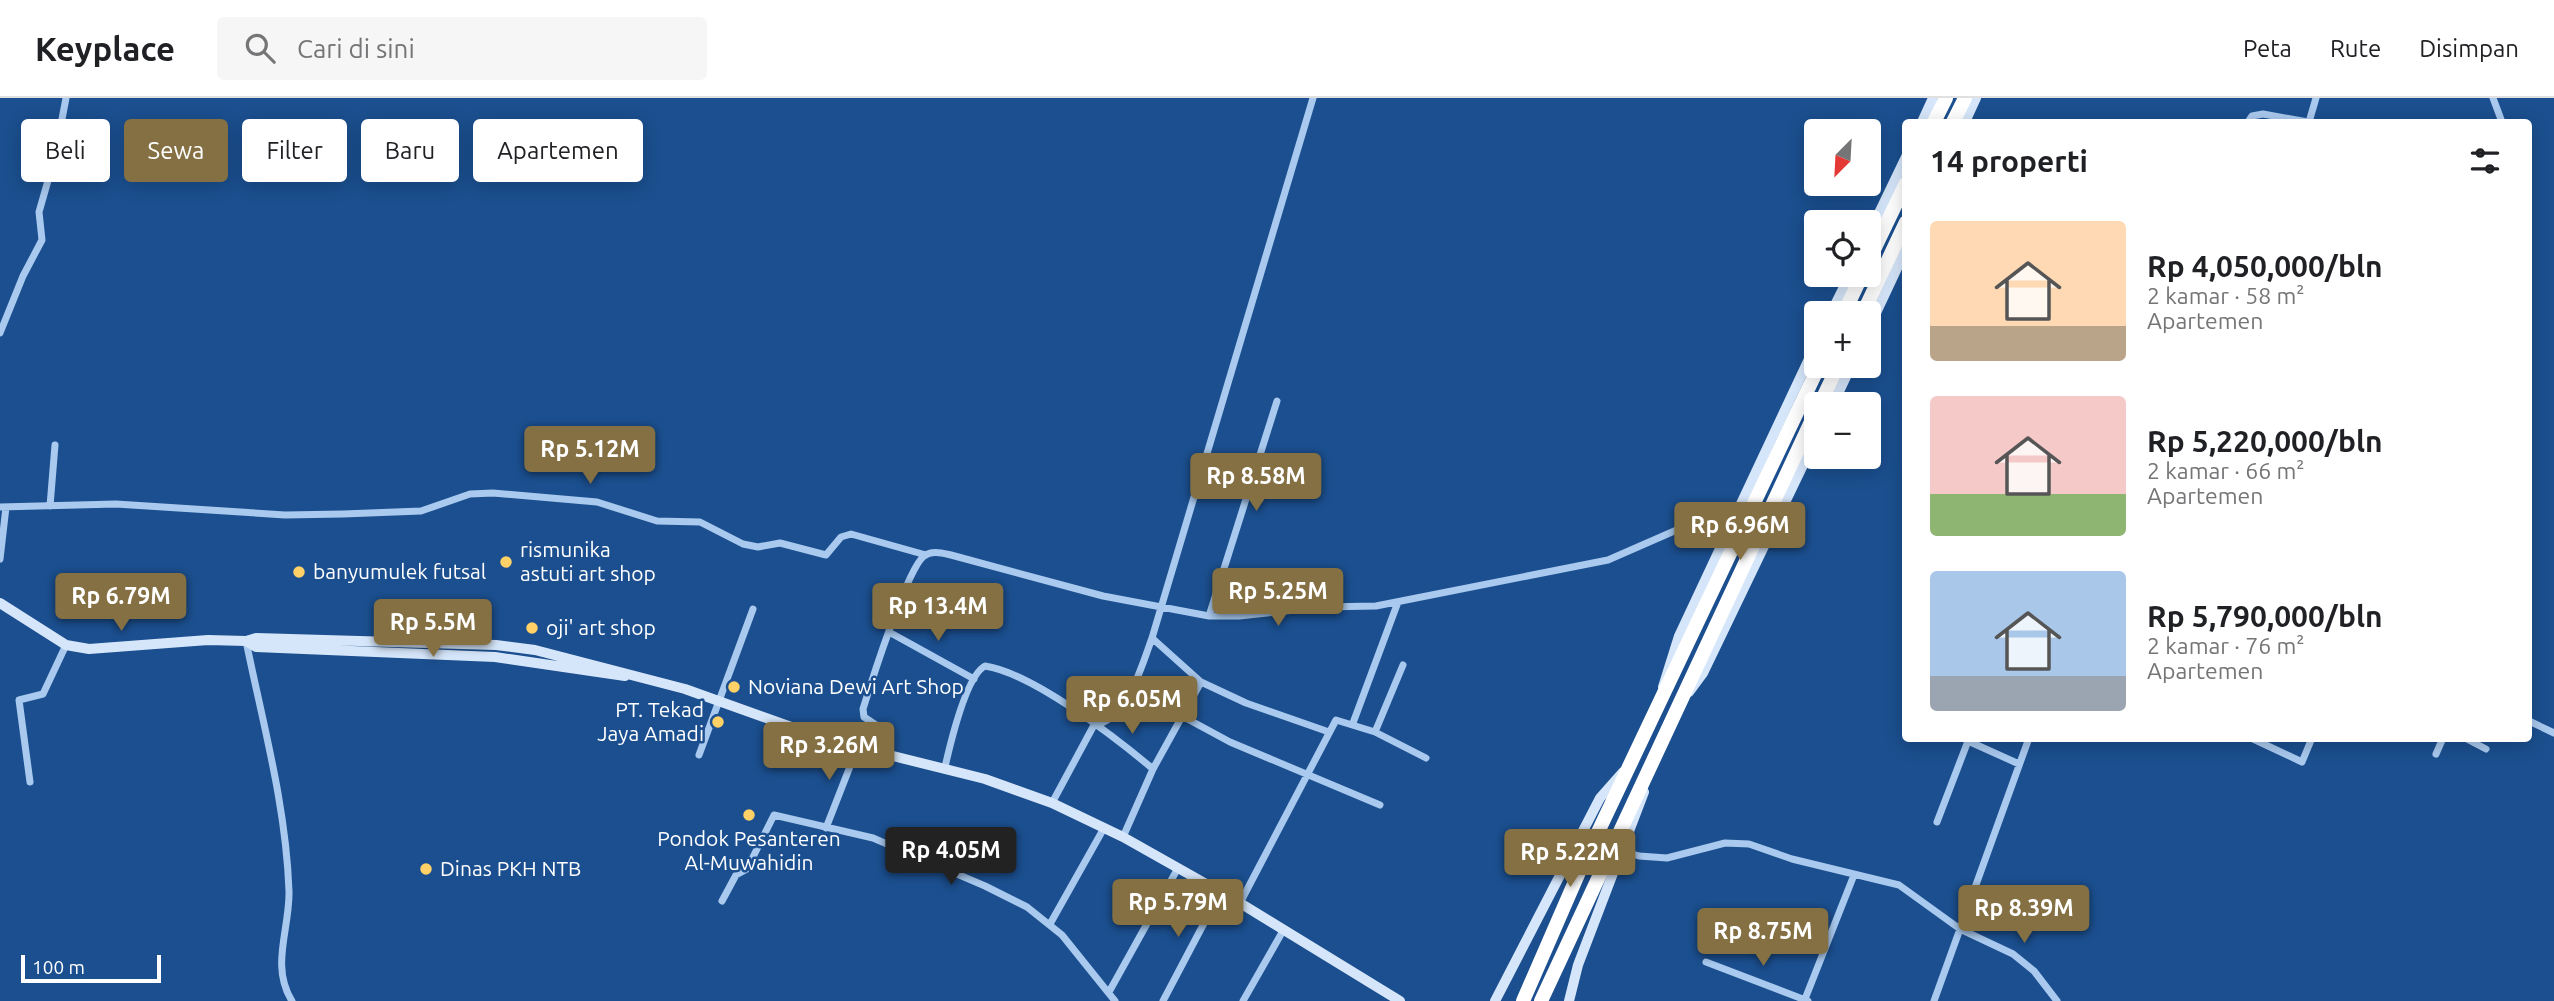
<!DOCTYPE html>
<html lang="id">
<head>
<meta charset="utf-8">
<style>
  :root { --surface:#fff; --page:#f6f6f6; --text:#202124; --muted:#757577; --line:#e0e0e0; --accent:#847042 }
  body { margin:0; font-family:Ubuntu,sans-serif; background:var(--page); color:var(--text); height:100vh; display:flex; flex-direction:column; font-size:26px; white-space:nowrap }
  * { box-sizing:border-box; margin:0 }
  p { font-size:23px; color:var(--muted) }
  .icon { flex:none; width:38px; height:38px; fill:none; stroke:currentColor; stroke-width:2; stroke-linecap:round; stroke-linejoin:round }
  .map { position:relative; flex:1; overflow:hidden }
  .side { position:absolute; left:1902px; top:21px; width:630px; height:623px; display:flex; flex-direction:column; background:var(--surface); border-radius:7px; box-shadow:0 4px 18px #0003 }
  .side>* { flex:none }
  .hud { position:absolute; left:21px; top:21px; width:665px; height:63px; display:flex; gap:14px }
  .needle { width:46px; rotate:204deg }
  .controls { position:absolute; left:1804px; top:21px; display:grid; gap:14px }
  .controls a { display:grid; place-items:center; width:77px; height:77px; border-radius:7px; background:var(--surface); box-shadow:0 4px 18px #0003; font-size:35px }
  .scale { position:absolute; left:21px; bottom:18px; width:140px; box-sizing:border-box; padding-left:7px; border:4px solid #fff; border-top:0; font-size:19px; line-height:24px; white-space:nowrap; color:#fff; -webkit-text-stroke:5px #1b4f8f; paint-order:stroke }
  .price { position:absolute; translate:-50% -60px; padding:0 16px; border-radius:7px; background:var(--accent); color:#fff; font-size:23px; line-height:46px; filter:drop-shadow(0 2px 4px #0008) }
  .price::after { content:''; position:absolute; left:50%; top:42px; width:21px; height:16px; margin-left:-10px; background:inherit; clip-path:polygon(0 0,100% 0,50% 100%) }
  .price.selected { background:#222; color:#fff }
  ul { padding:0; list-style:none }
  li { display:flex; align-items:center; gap:21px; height:175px; padding:0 28px }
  li span { display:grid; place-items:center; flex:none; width:196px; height:140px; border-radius:7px; color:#555 }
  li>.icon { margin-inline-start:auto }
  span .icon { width:84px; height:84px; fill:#fffc; stroke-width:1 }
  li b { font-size:30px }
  h2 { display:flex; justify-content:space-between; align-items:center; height:84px; padding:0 28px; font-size:30px }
  .pill { padding:0 24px; border-radius:7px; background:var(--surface); box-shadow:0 4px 18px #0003; font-size:24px; line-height:63px }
  .pill.selected { background:var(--accent); color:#fff }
  header { display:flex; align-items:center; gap:42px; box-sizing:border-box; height:98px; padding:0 35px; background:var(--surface); border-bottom:2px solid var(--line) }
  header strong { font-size:33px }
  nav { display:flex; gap:38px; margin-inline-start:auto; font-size:24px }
  .search { width:490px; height:63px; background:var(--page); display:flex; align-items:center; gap:18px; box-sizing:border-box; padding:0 24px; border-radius:7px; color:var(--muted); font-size:26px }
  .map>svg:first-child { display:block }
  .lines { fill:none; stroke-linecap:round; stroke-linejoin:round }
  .street { stroke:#a9c9ee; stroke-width:7 }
  .secondary { stroke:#d6e6fa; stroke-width:10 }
  .highway { stroke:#fff; stroke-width:14 }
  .poi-dot { fill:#ffd166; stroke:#1b4f8f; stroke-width:2.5 }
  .labels { text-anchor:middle; stroke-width:5; stroke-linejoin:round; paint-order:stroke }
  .poi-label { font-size:21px; fill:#fff; stroke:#1b4f8f; text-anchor:start }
</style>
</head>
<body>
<header>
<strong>Keyplace</strong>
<div class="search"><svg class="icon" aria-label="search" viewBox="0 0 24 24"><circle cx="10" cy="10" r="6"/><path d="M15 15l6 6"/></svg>Cari di sini</div>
<nav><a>Peta</a><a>Rute</a><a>Disimpan</a></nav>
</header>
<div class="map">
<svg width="2554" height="903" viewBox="0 0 2554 903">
  <rect width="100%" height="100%" fill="#1b4f8f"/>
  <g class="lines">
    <path class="street" d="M 2493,0 L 2502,24
      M 2248,24 L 2252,18 L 2263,16 L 2308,24
      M 2309,24 L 2316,0
      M 0,235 L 23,178 L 42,142 L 39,114 L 55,58 L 66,0
      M 50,408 L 55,347
      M 0,409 L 116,406 L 285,417 L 343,416 L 421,413 L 470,396 L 493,395 L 597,404 L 657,423 L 700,424 L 743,446 L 758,449 L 780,445 L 826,457 L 841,439 L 851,436 L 926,457
      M 0,461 L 6,409
      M 1209,518 L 1277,303
      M 889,534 L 974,581
      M 1152,540 L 1201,584 L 1246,605 L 1329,634
      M 246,543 C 263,626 286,708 289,793 C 290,831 270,868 292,903
      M 1182,618 L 1230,644 L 1380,707
      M 2529,623 L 2554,635
      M 1353,625 L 1398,504
      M 1375,634 L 1403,567
      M 2251,640 L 2302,664 L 2312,640
      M 2465,640 L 2486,651
      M 876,652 L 879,629 L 864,619 L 863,611 C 871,585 907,471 924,458 C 932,452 942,455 951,457 L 1103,498 L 1209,518 L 1239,518 L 1322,509 L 1376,508 L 1608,462 L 1720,413 L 1740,407
      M 2436,656 L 2443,640
      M 699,657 L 753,511
      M 945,669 C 950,647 966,578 985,568 C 1032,575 1115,639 1153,671
      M 30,684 L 19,602 L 43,596 L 66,547
      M 1052,705 L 1094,627 C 1127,623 1142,567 1152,540 L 1313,0
      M 1937,724 L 1968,643 L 2019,666
      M 826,730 L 858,648
      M 1123,739 L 1153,671 L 1201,584
      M 1623,753 L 1639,758 L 1667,760 L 1725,745 L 1749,746 L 1792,761 L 1899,787 L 1960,831 L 2013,856 L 2034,873 L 2057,903
      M 722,803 L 736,777 L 747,771 L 774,717 L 873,740 L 985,788 L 1027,809 L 1062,837 L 1115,903
      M 1240,805 L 1336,622 L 1375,634 L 1426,660
      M 1050,826 L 1104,730
      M 1706,864 L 1808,903
      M 1109,894 L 1178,770
      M 1805,901 L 1854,777
      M 1163,903 L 1221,793
      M 1243,903 L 1284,831
      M 1934,903 L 2029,640"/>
    <path class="secondary" d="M 1922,24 L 1933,0
      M 1965,24 L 1976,0
      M 1869,136 L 1906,59
      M 1831,215 L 1850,177
      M 1869,230 L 1906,151
      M 1833,306 L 1851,268
      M 0,505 L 66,547 L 89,551 L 208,542 L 246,543 L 256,540 L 496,547 L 535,552 L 685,591 L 825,641 L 985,681 L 1052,705 L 1123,739 L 1240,805 L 1400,903
      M 246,543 L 256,549 L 495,559 L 625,578
      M 1663,589 L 1679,538 L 1816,246
      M 1689,594 L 1703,575 L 1816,340
      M 1495,903 L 1600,700 L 1623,674
      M 1569,903 L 1578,867 L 1644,694"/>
    <path class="highway" d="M 1934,24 L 1946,0
      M 1953,24 L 1965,0
      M 1869,162 L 1906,85
      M 1844,215 L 1862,177
      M 1863,215 L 1906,124
      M 1820,306 L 1838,268
      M 1523,903 L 1580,772 L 1819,268
      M 1541,903 L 1816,313"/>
  </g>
  <g class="poi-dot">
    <circle cx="506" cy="464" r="7"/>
    <circle cx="299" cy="474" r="7"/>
    <circle cx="532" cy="530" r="7"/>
    <circle cx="734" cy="589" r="7"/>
    <circle cx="718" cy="624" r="7"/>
    <circle cx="749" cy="717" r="7"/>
    <circle cx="426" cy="771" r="7"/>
  </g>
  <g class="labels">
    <g class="poi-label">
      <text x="520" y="459">rismunika<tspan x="520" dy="24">astuti art shop</tspan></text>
      <text x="313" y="481">banyumulek futsal</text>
      <text x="546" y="537">oji' art shop</text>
      <text x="748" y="596">Noviana Dewi Art Shop</text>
      <text x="704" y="619" text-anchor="end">PT. Tekad<tspan x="704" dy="24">Jaya Amadi</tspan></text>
      <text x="749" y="748" text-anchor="middle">Pondok Pesanteren<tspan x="749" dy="24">Al-Muwahidin</tspan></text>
      <text x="440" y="778">Dinas PKH NTB</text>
    </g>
  </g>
</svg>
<div class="controls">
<a><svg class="needle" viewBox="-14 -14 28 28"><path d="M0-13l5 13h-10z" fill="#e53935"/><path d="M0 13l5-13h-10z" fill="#757577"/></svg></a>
<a><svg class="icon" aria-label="locate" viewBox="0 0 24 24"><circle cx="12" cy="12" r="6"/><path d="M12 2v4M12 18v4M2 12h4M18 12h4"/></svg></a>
<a>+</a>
<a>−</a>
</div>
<div class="scale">100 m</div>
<b class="price" style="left:590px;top:388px">Rp 5.12M</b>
<b class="price" style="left:1256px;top:415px">Rp 8.58M</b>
<b class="price" style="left:1740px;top:464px">Rp 6.96M</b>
<b class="price" style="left:1278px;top:530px">Rp 5.25M</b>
<b class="price" style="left:121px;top:535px">Rp 6.79M</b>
<b class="price" style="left:938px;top:545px">Rp 13.4M</b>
<b class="price" style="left:433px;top:561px">Rp 5.5M</b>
<b class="price" style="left:1132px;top:638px">Rp 6.05M</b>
<b class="price" style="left:829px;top:684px">Rp 3.26M</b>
<b class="price selected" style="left:951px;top:789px">Rp 4.05M</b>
<b class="price" style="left:1570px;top:791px">Rp 5.22M</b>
<b class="price" style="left:1178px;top:841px">Rp 5.79M</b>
<b class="price" style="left:2024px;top:847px">Rp 8.39M</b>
<b class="price" style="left:1763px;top:870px">Rp 8.75M</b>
<div class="hud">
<a class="pill">Beli</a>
<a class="pill selected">Sewa</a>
<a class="pill">Filter</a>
<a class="pill">Baru</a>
<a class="pill">Apartemen</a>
</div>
<section class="side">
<h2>14 properti<svg class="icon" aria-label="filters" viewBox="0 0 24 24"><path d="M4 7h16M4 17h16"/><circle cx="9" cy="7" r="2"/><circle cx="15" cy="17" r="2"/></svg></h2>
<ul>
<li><span style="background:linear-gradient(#ffd9b3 75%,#b9a48a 0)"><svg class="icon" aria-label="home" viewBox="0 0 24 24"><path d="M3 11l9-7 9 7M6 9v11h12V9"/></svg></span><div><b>Rp 4,050,000/bln</b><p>2 kamar · 58 m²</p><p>Apartemen</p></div></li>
<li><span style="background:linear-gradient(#f6c9c9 70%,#8fb573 0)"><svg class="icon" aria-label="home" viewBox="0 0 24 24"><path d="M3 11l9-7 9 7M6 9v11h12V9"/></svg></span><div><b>Rp 5,220,000/bln</b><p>2 kamar · 66 m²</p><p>Apartemen</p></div></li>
<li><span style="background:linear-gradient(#a9c7e8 75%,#9aa5b1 0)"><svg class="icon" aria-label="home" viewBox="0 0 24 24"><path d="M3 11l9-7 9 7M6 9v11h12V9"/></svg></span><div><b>Rp 5,790,000/bln</b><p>2 kamar · 76 m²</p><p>Apartemen</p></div></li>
</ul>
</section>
</div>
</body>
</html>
